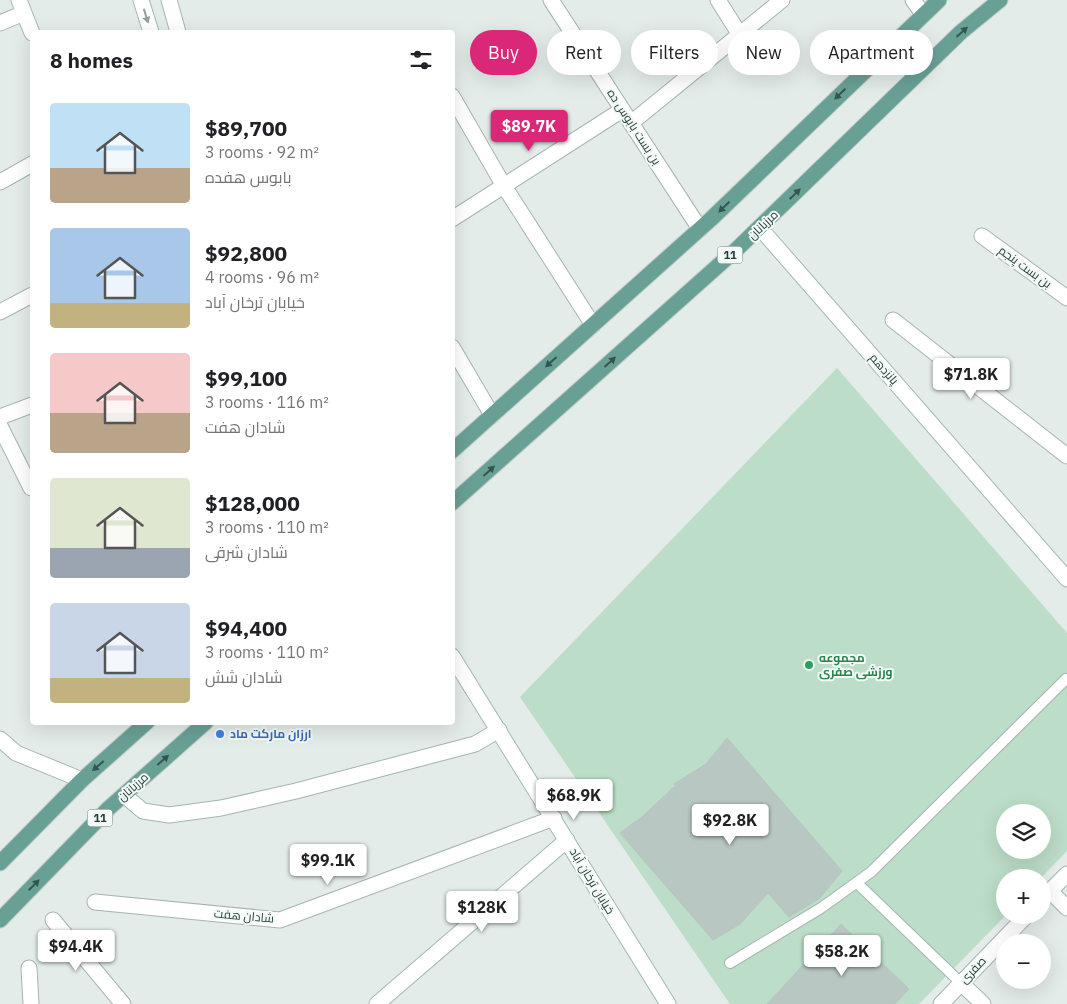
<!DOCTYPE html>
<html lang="en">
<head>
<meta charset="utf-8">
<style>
  :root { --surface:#fff; --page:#f6f6f6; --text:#202124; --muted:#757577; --accent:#db2777 }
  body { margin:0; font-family:"IBM Plex Sans",Cairo,sans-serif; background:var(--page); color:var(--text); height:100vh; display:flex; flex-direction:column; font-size:19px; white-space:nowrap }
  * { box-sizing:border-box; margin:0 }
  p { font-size:16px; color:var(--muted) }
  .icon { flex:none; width:28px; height:28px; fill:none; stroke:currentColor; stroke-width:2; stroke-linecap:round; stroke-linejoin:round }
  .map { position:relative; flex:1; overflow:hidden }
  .panel { position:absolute; left:30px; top:30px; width:425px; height:695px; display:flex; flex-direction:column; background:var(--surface); border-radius:5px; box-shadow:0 5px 20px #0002 }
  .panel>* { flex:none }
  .banner { position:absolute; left:470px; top:30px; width:475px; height:45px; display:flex; gap:10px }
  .tools { position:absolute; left:996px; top:804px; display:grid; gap:10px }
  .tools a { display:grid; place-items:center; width:55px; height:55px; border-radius:50%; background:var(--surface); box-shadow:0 5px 20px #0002; font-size:25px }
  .price { position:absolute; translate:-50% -42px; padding:0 11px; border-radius:5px; background:#fff; color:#222; font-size:16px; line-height:32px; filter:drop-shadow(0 1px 2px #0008) }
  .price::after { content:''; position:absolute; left:50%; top:30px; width:15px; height:11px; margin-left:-8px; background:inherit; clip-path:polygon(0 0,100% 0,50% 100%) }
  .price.active { background:var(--accent); color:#fff }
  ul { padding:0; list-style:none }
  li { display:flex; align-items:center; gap:15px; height:125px; padding:0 20px }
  li span { display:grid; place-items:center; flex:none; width:140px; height:100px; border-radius:5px; color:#555 }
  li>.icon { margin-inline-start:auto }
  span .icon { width:60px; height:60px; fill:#fffc; stroke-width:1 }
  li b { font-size:21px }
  h2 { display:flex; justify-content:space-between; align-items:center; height:60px; padding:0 20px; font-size:21px }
  .pill { padding:0 18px; border-radius:22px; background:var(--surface); box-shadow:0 5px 20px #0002; font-size:18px; line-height:45px }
  .pill.active { background:var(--accent); color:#fff }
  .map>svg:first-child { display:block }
  .pitch { fill:#bcddc7; fill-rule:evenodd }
  .building { fill:#b8c7c2; stroke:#b5c6c0 }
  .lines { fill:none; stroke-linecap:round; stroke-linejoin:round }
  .lane-casing { stroke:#a6b4b0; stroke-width:12 }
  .street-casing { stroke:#a6b4b0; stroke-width:17 }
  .secondary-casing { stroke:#a1b8b1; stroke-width:17 }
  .primary-casing { stroke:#c1c9c7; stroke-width:17 }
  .lane { stroke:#fff; stroke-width:10 }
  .street { stroke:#fff; stroke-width:15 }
  .secondary { stroke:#fff; stroke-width:15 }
  .primary { stroke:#69a096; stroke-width:15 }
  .oneway { fill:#919e9c }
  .oneway2 { fill:#345650 }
  .leisure-dot { fill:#2e9e5b; stroke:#f3f9f6; stroke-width:2 }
  .shop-dot { fill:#3f7fe0; stroke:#f3f9f6; stroke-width:2 }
  .labels { text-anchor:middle; stroke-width:4; stroke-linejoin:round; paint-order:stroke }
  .shield { fill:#f3f9f6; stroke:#617571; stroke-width:1 }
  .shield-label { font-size:11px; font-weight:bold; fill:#233d38 }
  .street-label { font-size:12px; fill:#233d38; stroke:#f3f9f6 }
  .leisure-label { font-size:12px; font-weight:bold; fill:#27864d; stroke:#f3f9f6; text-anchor:start }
  .shop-label { font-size:12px; font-weight:bold; fill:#366cbe; stroke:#f3f9f6; text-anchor:start }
</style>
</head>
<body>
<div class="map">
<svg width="1067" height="1004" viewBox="0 0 1067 1004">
  <rect width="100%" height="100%" fill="#e3ece9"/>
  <path class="pitch" d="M 837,368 L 1067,633 L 1067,851 L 1042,877 L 1005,878 L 1006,915 L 919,1004 L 730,1004 L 520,697 ZM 1005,812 L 1042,812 L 1042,850 L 1005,850 Z"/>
  <path class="building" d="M 727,738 L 842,871 L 820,898 L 789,917 L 768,893 L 740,924 L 713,940 L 620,833 L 643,816 L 675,786 L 674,784 L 706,764 Z
    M 841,924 L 909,989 L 895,1004 L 767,1004 Z"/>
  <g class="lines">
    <g class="lane-casing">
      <path id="lane" d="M 857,883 L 961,983
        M 730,963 L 821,908 L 871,872 L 1066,679"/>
    </g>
    <g class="street-casing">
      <path id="street" d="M 19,0 L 32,33
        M 551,0 L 700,229
        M 718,0 L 740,35
        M 913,0 L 923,14
        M 0,23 L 24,13
        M 452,96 L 504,186 L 593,325
        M 631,123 L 782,0
        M 0,182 L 32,164
        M 452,219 L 622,110
        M 982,236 L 1067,298
        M 0,312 L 32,295
        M 893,320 L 1067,456
        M 452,347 L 492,415
        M 0,417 L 32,405
        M 0,426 L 31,488
        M 0,739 L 16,753 L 82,780
        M 124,795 L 143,811 L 169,815 L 221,808 L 296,791 L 475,744 L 499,730
        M 1050,891 L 1067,908
        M 1042,899 L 1067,874
        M 95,902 L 280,920 L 554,818
        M 53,920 L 123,1004
        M 29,968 L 31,1004
        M 961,983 L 983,1004
        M 941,1004 L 1027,915"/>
    </g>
    <g class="secondary-casing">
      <path id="secondary" d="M 141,0 L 151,32
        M 169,0 L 178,32
        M 760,228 L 1067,579
        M 452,656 L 668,1004
        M 377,1004 L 567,840"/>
    </g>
    <g class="primary-casing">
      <path id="primary" d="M 452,451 L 711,219 L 939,0
        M 452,503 L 738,248 L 961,32 L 1000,0
        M 0,863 L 82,780 L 147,722
        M 0,920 L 109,808 L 206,722"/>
    </g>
    <use href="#lane" class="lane"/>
    <use href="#street" class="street"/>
    <use href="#secondary" class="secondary"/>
    <use href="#primary" class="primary"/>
  </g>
  <defs><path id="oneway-solid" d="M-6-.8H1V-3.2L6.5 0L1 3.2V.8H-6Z" transform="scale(1.25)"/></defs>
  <use class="oneway" href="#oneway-solid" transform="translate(146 16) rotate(73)"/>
  <g class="oneway2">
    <use href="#oneway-solid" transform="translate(962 32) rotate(-42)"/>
    <use href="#oneway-solid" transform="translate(840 94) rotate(136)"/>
    <use href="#oneway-solid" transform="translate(795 194) rotate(-44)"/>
    <use href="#oneway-solid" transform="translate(724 207) rotate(136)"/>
    <use href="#oneway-solid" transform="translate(551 362) rotate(138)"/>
    <use href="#oneway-solid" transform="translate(610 362) rotate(-42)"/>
    <use href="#oneway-solid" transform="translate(489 471) rotate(-42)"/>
    <use href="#oneway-solid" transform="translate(163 760) rotate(-41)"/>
    <use href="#oneway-solid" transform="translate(98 766) rotate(139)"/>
    <use href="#oneway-solid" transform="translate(34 885) rotate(-45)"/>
  </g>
  <circle class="leisure-dot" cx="809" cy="665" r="5"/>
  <circle class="shop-dot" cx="220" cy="734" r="5"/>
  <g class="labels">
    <g class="shield">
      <rect x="717.5" y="246.5" width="25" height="17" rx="4"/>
      <rect x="87.5" y="809.5" width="25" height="17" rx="4"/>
    </g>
    <g class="shield-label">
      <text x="730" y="259">11</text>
      <text x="100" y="822">11</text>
    </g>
    <g class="street-label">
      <text transform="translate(634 127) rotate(57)" y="4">بن بست بابوس ده</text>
      <text transform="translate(763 225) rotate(-44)" y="4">مرزبانان</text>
      <text transform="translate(1025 267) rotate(36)" y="4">بن بست پنجم</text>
      <text transform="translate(884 369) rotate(49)" y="4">پانزدهم</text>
      <text transform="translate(133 787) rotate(-41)" y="4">مرزبانان</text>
      <text transform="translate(592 881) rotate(59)" y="4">خیابان ترخان آباد</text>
      <text transform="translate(244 916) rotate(5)" y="4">شادان هفت</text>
      <text transform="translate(973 970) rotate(-46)" y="4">صفری</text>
    </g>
    <g class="leisure-label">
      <text x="819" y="662">مجموعه<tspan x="819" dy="14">ورزشی صفری</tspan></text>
    </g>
    <g class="shop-label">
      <text x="230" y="738">ارزان مارکت ماد</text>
    </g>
  </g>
</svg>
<div class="tools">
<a><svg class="icon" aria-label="layers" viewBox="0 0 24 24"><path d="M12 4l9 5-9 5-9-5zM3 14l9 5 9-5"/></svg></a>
<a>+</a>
<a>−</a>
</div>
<b class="price active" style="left:529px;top:152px">$89.7K</b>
<b class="price" style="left:971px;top:400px">$71.8K</b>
<b class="price" style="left:574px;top:821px">$68.9K</b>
<b class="price" style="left:730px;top:846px">$92.8K</b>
<b class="price" style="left:328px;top:886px">$99.1K</b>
<b class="price" style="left:482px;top:933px">$128K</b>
<b class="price" style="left:76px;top:972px">$94.4K</b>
<b class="price" style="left:842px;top:977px">$58.2K</b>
<div class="banner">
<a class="pill active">Buy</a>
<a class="pill">Rent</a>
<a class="pill">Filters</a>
<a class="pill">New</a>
<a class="pill">Apartment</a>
</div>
<section class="panel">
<h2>8 homes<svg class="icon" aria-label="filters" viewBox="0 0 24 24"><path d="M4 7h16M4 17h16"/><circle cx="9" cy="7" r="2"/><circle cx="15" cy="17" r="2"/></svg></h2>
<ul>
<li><span style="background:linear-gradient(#bfe0f5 65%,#b9a48a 0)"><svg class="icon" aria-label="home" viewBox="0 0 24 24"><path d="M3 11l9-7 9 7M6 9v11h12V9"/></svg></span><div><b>$89,700</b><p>3 rooms · 92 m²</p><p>بابوس هفده</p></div></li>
<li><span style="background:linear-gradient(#a9c7e8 75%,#c2b280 0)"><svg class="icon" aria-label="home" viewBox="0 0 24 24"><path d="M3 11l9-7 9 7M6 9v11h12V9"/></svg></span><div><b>$92,800</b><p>4 rooms · 96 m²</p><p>خیابان ترخان آباد</p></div></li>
<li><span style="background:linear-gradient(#f6c9c9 60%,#b9a48a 0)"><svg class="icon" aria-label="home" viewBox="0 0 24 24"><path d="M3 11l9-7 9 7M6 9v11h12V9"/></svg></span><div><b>$99,100</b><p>3 rooms · 116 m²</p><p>شادان هفت</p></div></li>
<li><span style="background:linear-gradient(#dfe7d0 70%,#9aa5b1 0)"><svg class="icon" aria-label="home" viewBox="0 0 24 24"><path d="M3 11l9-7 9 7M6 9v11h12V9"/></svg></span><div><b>$128,000</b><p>3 rooms · 110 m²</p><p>شادان شرقی</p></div></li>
<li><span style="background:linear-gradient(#c9d6e8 75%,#c2b280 0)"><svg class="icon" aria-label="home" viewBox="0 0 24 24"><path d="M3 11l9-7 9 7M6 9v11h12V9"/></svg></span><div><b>$94,400</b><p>3 rooms · 110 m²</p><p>شادان شش</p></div></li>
</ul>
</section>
</div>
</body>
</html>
